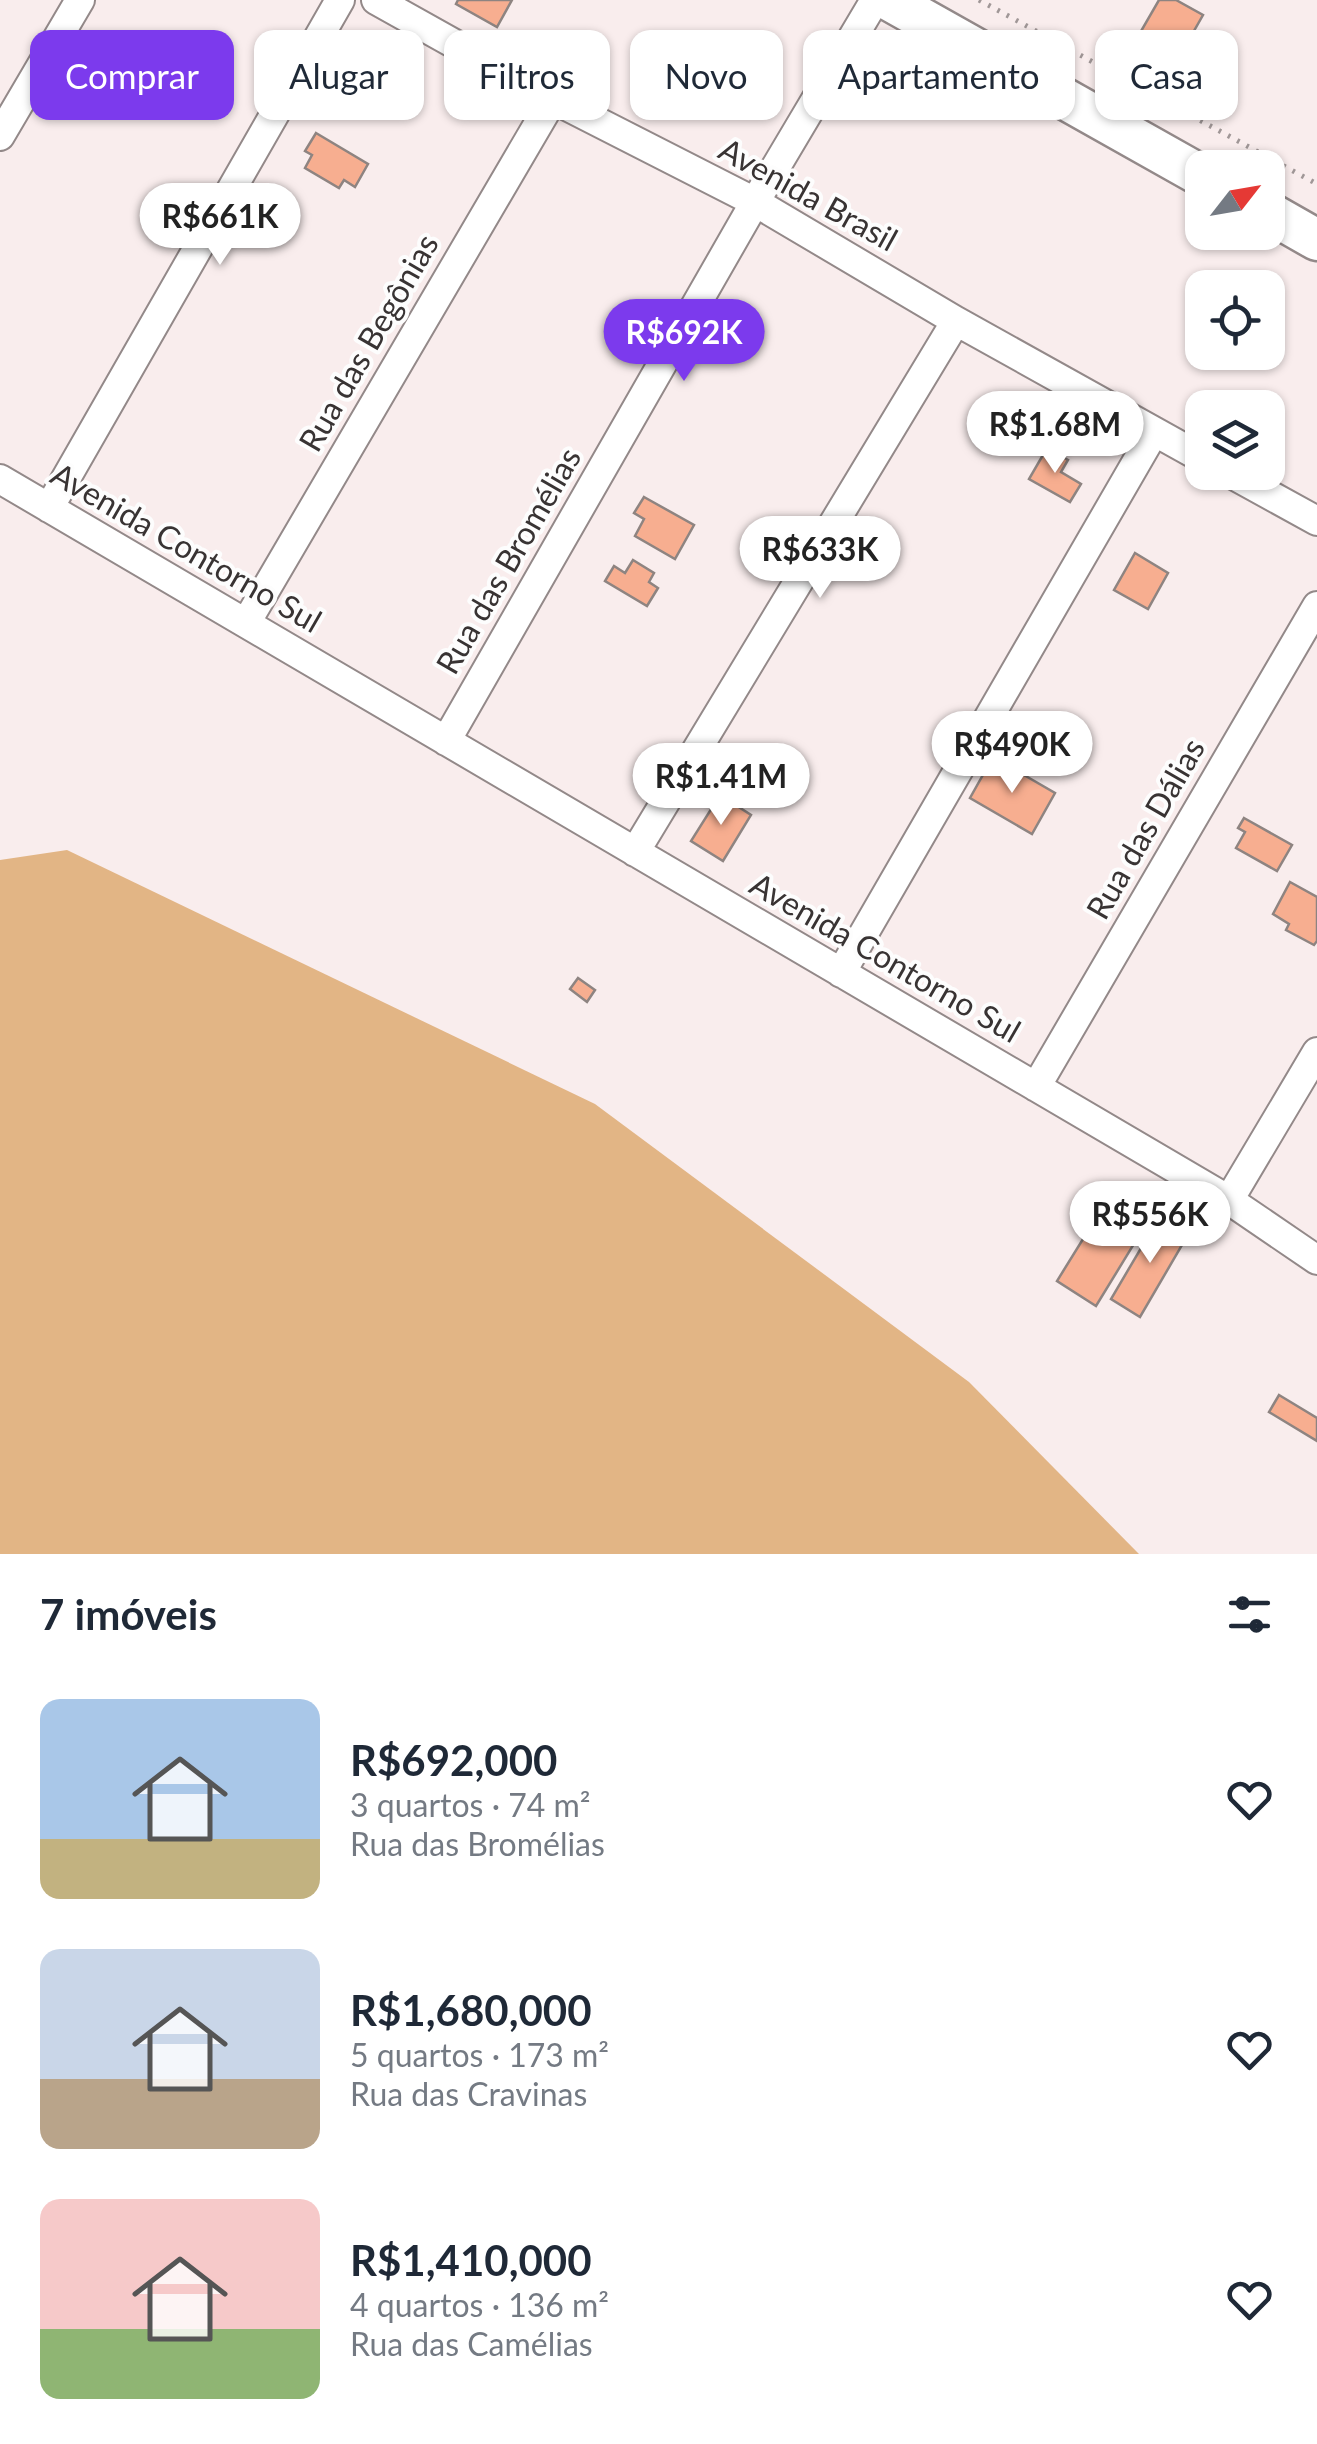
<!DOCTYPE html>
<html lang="pt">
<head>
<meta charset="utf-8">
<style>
  :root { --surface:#fff; --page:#f2f2f3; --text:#1f2937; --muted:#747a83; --accent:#7c3aed }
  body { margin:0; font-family:Lato,sans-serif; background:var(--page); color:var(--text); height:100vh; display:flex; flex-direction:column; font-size:38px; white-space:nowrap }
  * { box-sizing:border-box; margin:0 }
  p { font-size:32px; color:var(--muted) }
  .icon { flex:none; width:55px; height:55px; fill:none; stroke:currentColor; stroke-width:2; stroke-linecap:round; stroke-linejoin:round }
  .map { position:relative; height:1554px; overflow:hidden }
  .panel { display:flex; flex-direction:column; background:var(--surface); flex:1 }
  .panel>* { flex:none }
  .guide { position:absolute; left:30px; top:30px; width:1258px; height:90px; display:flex; gap:20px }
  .needle { width:65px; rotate:59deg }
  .buttons { position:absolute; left:1185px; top:150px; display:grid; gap:20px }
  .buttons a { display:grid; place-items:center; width:100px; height:100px; border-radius:20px; background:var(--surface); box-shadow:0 2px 8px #0004; font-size:50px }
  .price { position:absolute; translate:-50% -85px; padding:0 22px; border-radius:35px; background:#fff; color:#222; font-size:32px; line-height:65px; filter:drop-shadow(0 2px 5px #0008) }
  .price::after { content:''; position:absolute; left:50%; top:60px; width:30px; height:22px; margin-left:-15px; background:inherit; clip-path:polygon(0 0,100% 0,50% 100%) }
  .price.on { background:var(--accent); color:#fff }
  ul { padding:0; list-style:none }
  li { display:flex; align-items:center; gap:30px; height:250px; padding:0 40px }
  li span { display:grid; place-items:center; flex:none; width:280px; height:200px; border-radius:20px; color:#555 }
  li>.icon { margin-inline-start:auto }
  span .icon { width:120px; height:120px; fill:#fffc; stroke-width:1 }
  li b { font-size:42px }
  h2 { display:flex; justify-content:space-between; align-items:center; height:120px; padding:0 40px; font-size:42px }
  .tag { padding:0 35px; border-radius:20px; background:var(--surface); box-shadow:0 2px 8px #0004; font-size:35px; line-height:90px }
  .tag.on { background:var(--accent); color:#fff }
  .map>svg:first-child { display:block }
  .green { fill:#e2b585 }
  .building { fill:#f7ae90; stroke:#8e8481; stroke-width:2.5 }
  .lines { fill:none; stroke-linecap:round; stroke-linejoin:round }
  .minor-casing { stroke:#938989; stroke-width:32 }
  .secondary-casing { stroke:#938989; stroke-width:45 }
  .path { stroke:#a09797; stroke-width:5; stroke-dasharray:2.5 8; stroke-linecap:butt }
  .minor { stroke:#fff; stroke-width:28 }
  .secondary { stroke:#fff; stroke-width:40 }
  .labels { text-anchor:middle; stroke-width:8; stroke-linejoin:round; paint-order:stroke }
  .street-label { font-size:32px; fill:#383333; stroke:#fdfdfd }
</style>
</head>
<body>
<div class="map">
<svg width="1317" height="1554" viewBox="0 0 1317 1554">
  <rect width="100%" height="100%" fill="#f9eded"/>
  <path class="green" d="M 67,850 L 595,1104 L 969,1382 L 1139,1554 L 0,1554 L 0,860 Z"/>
  <path class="building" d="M 458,0 L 512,0 L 497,27 L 456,4 Z
    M 1159,0 L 1176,0 L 1203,15 L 1162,87 L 1122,64 Z
    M 316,133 L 368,164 L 355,187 L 344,180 L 339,188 L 305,168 L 312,155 L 305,151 Z
    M 1047,448 L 1068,460 L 1061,472 L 1081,484 L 1070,502 L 1029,479 Z
    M 644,497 L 694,525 L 675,559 L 635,536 L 644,519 L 634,513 Z
    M 1135,553 L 1168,573 L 1148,609 L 1114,590 Z
    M 633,560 L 654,573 L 649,582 L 658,588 L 647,606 L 605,581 L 614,566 L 625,573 Z
    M 993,757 L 1055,793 L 1032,834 L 970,798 Z
    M 720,795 L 751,815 L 723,861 L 691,841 Z
    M 1244,818 L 1292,845 L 1277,871 L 1236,848 L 1245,832 L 1238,828 Z
    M 1290,882 L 1317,897 L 1317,941 L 1314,945 L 1286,930 L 1289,924 L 1273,914 Z
    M 578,978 L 595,990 L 587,1002 L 570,989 Z
    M 1101,1210 L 1140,1234 L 1096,1306 L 1057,1281 Z
    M 1160,1216 L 1189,1233 L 1140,1317 L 1111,1299 Z
    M 1279,1395 L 1317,1418 L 1317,1441 L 1269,1412 Z"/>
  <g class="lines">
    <g class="minor-casing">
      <path id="minor" d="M 376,0 L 553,99 L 755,202 L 956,321 L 1202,458
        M 0,136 L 80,0
        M 1228,472 L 1317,521
        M 0,479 L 1229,1200 L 1317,1260
        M 49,508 L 340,0
        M 246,623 L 553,99
        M 446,741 L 755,202 L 875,0
        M 635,852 L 956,321
        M 841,973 L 1154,432
        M 1036,1087 L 1317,606
        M 1229,1200 L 1317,1052"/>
    </g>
    <g class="secondary-casing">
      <path id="secondary" d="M 889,0 L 1202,176
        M 1268,212 L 1317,240"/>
    </g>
    <path class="path" d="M 979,0 L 1317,184"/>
    <use href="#minor" class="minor"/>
    <use href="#secondary" class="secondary"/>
  </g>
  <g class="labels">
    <g class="street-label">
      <text transform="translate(808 195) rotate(29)" y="11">Avenida Brasil</text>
      <text transform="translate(369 343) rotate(-60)" y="11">Rua das Begônias</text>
      <text transform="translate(186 548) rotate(30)" y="11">Avenida Contorno Sul</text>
      <text transform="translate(509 561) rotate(-60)" y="11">Rua das Bromélias</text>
      <text transform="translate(1146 829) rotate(-60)" y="11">Rua das Dálias</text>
      <text transform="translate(885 958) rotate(30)" y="11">Avenida Contorno Sul</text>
    </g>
  </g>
</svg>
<div class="buttons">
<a><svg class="needle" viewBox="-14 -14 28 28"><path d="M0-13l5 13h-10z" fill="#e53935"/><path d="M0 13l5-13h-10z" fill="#747a83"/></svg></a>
<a><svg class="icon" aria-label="locate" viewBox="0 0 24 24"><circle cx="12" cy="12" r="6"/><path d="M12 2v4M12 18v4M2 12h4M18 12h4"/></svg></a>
<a><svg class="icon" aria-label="layers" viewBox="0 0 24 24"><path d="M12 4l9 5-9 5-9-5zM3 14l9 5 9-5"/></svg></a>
</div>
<b class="price" style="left:220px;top:268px">R$661K</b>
<b class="price on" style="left:684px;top:384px">R$692K</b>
<b class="price" style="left:1055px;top:476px">R$1.68M</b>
<b class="price" style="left:820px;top:601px">R$633K</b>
<b class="price" style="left:1012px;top:796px">R$490K</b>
<b class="price" style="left:721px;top:828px">R$1.41M</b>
<b class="price" style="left:1150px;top:1266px">R$556K</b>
<div class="guide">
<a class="tag on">Comprar</a>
<a class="tag">Alugar</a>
<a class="tag">Filtros</a>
<a class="tag">Novo</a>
<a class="tag">Apartamento</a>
<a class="tag">Casa</a>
</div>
</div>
<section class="panel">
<h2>7 imóveis<svg class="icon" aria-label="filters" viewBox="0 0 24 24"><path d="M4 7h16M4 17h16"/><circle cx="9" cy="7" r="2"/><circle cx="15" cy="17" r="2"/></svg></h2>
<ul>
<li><span style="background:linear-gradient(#a9c7e8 70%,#c2b280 0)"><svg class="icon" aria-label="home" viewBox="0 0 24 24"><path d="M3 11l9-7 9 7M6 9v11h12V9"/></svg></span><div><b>R$692,000</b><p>3 quartos · 74 m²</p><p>Rua das Bromélias</p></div><svg class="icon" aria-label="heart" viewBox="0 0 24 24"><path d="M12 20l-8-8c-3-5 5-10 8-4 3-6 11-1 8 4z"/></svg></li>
<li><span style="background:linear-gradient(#c9d6e8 65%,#b9a48a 0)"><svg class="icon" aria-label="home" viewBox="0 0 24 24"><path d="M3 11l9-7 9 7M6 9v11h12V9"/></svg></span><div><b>R$1,680,000</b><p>5 quartos · 173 m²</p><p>Rua das Cravinas</p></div><svg class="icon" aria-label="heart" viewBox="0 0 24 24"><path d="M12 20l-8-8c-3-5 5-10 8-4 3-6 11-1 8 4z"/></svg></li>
<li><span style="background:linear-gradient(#f6c9c9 65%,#8fb573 0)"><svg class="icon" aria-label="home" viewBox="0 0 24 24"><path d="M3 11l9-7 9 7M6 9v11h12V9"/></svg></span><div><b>R$1,410,000</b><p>4 quartos · 136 m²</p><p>Rua das Camélias</p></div><svg class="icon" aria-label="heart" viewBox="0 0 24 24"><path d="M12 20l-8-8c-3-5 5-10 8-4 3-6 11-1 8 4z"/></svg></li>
</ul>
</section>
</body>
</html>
